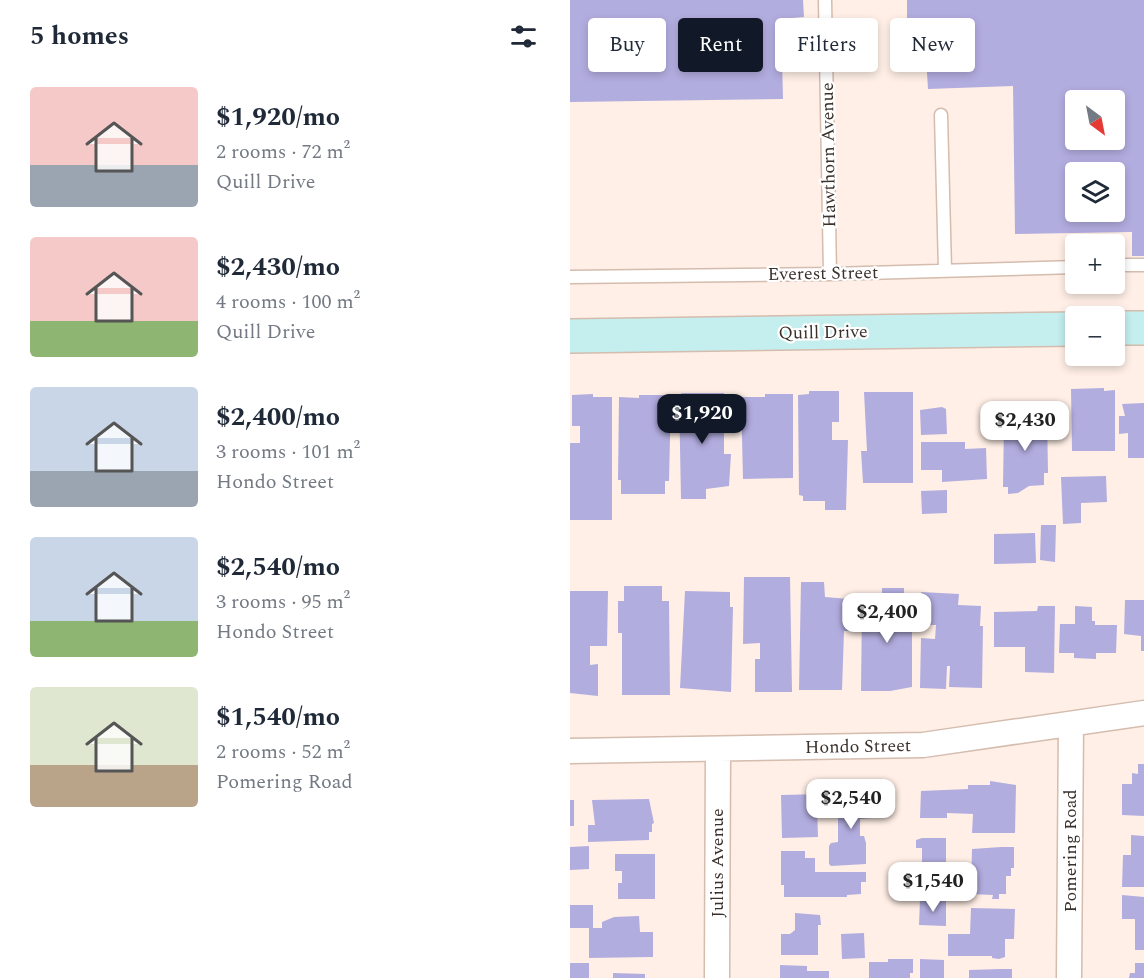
<!DOCTYPE html>
<html lang="en">
<head>
<meta charset="utf-8">
<style>
  :root { --surface:#fff; --page:#f6f6f7; --text:#1f2937; --muted:#747a83; --accent:#111827 }
  body { margin:0; font-family:Spectral,serif; background:var(--page); color:var(--text); height:100vh; display:flex; flex-direction:column; font-size:22px; white-space:nowrap }
  * { box-sizing:border-box; margin:0 }
  p { font-size:20px; color:var(--muted) }
  .icon { flex:none; width:33px; height:33px; fill:none; stroke:currentColor; stroke-width:2; stroke-linecap:round; stroke-linejoin:round }
  .map { position:relative; flex:1; overflow:hidden }
  .drawer { display:flex; flex-direction:column; background:var(--surface); width:570px }
  .drawer>* { flex:none }
  .banner { position:absolute; left:18px; top:18px; width:465px; height:54px; display:flex; gap:12px }
  .needle { width:39px; rotate:148deg }
  .tools { position:absolute; left:495px; top:90px; display:grid; gap:12px }
  .tools a { display:grid; place-items:center; width:60px; height:60px; border-radius:6px; background:var(--surface); box-shadow:0 3px 9px #0003; font-size:30px }
  .price { position:absolute; translate:-50% -51px; padding:0 14px; border-radius:12px; background:#fff; color:#222; font-size:20px; line-height:39px; filter:drop-shadow(0 2px 3px #0008) }
  .price::after { content:''; position:absolute; left:50%; top:36px; width:18px; height:14px; margin-left:-9px; background:inherit; clip-path:polygon(0 0,100% 0,50% 100%) }
  .price.on { background:var(--accent); color:#fff }
  ul { padding:0; list-style:none }
  li { display:flex; align-items:center; gap:18px; height:150px; padding:0 30px }
  li span { display:grid; place-items:center; flex:none; width:168px; height:120px; border-radius:6px; color:#555 }
  li>.icon { margin-inline-start:auto }
  span .icon { width:72px; height:72px; fill:#fffc; stroke-width:1 }
  li b { font-size:26px }
  h2 { display:flex; justify-content:space-between; align-items:center; height:72px; padding:0 30px; font-size:26px }
  .pill { padding:0 21px; border-radius:6px; background:var(--surface); box-shadow:0 3px 9px #0003; font-size:21px; line-height:54px }
  .pill.on { background:var(--accent); color:#fff }
  main { display:flex; flex:1; min-height:0 }
  .map>svg:first-child { display:block }
  .building { fill:#b2addf; fill-rule:evenodd }
  .lines { fill:none; stroke-linecap:round; stroke-linejoin:round }
  .lane-casing { stroke:#d4bcae; stroke-width:15 }
  .street-casing { stroke:#d4bcae; stroke-width:27 }
  .secondary-casing { stroke:#d4bcae; stroke-width:36 }
  .lane { stroke:#fff; stroke-width:12 }
  .street { stroke:#fff; stroke-width:24 }
  .secondary { stroke:#c5eeef; stroke-width:33 }
  .labels { text-anchor:middle; stroke-width:4.5; stroke-linejoin:round; paint-order:stroke }
  .street-label { font-size:18px; fill:#3a312b; stroke:#fff }
</style>
</head>
<body>
<main>
<section class="drawer">
<h2>5 homes<svg class="icon" aria-label="filters" viewBox="0 0 24 24"><path d="M4 7h16M4 17h16"/><circle cx="9" cy="7" r="2"/><circle cx="15" cy="17" r="2"/></svg></h2>
<ul>
<li><span style="background:linear-gradient(#f6c9c9 65%,#9aa5b1 0)"><svg class="icon" aria-label="home" viewBox="0 0 24 24"><path d="M3 11l9-7 9 7M6 9v11h12V9"/></svg></span><div><b>$1,920/mo</b><p>2 rooms · 72 m²</p><p>Quill Drive</p></div></li>
<li><span style="background:linear-gradient(#f6c9c9 70%,#8fb573 0)"><svg class="icon" aria-label="home" viewBox="0 0 24 24"><path d="M3 11l9-7 9 7M6 9v11h12V9"/></svg></span><div><b>$2,430/mo</b><p>4 rooms · 100 m²</p><p>Quill Drive</p></div></li>
<li><span style="background:linear-gradient(#c9d6e8 70%,#9aa5b1 0)"><svg class="icon" aria-label="home" viewBox="0 0 24 24"><path d="M3 11l9-7 9 7M6 9v11h12V9"/></svg></span><div><b>$2,400/mo</b><p>3 rooms · 101 m²</p><p>Hondo Street</p></div></li>
<li><span style="background:linear-gradient(#c9d6e8 70%,#8fb573 0)"><svg class="icon" aria-label="home" viewBox="0 0 24 24"><path d="M3 11l9-7 9 7M6 9v11h12V9"/></svg></span><div><b>$2,540/mo</b><p>3 rooms · 95 m²</p><p>Hondo Street</p></div></li>
<li><span style="background:linear-gradient(#dfe7d0 65%,#b9a48a 0)"><svg class="icon" aria-label="home" viewBox="0 0 24 24"><path d="M3 11l9-7 9 7M6 9v11h12V9"/></svg></span><div><b>$1,540/mo</b><p>2 rooms · 52 m²</p><p>Pomering Road</p></div></li>
</ul>
</section>
<div class="map">
<svg width="574" height="978" viewBox="0 0 574 978">
  <rect width="100%" height="100%" fill="#ffefe6"/>
  <path class="building" d="M 0,0 L 233,0 L 234,17 L 211,19 L 213,99 L 0,102 Z
    M 337,0 L 574,0 L 574,256 L 562,256 L 562,232 L 445,234 L 443,86 L 358,89 L 354,22 L 337,23 ZM 506,100 L 544,100 L 544,140 L 506,140 ZM 506,172 L 544,172 L 544,212 L 506,212 Z
    M 534,388 L 534,391 L 545,390 L 545,451 L 502,451 L 501,389 Z
    M 239,391 L 269,391 L 269,422 L 262,422 L 262,440 L 278,440 L 276,510 L 255,510 L 255,501 L 233,501 L 233,496 L 229,495 L 228,395 L 239,394 Z
    M 294,392 L 343,392 L 343,483 L 293,483 L 291,451 L 297,451 Z
    M 112,393 L 154,393 L 154,454 L 161,454 L 159,486 L 136,489 L 136,499 L 111,499 L 109,395 Z
    M 23,394 L 23,397 L 42,397 L 42,520 L 0,520 L 0,443 L 10,443 L 10,426 L 2,426 L 2,395 Z
    M 195,394 L 223,394 L 223,478 L 173,479 L 171,397 L 195,397 Z
    M 69,395 L 101,395 L 99,481 L 95,481 L 95,494 L 51,494 L 51,480 L 48,480 L 49,397 L 69,398 Z
    M 574,403 L 574,458 L 558,458 L 558,433 L 549,434 L 549,416 L 555,416 L 552,404 Z
    M 372,407 L 376,409 L 377,434 L 351,435 L 350,410 Z
    M 477,414 L 478,473 L 474,473 L 474,485 L 459,486 L 448,493 L 438,494 L 438,487 L 433,487 L 434,422 L 440,415 Z
    M 351,442 L 395,442 L 395,449 L 416,448 L 417,479 L 372,482 L 372,470 L 351,470 Z
    M 536,476 L 537,502 L 511,503 L 511,523 L 493,524 L 491,477 Z
    M 377,490 L 377,513 L 352,514 L 351,491 Z
    M 471,525 L 486,525 L 485,562 L 470,560 Z
    M 465,533 L 466,563 L 424,564 L 424,534 Z
    M 174,577 L 220,577 L 222,692 L 185,692 L 185,659 L 190,659 L 190,643 L 173,644 Z
    M 231,582 L 254,582 L 255,597 L 279,599 L 281,631 L 274,631 L 272,690 L 229,690 Z
    M 54,586 L 92,586 L 92,601 L 99,601 L 100,695 L 52,695 L 52,633 L 48,633 L 48,601 L 54,601 Z
    M 312,588 L 334,588 L 334,605 L 342,605 L 342,687 L 320,691 L 291,691 L 292,605 L 312,605 Z
    M 0,591 L 38,591 L 37,646 L 20,646 L 20,665 L 28,664 L 28,696 L 0,693 Z
    M 115,591 L 160,592 L 160,607 L 163,607 L 161,692 L 110,688 Z
    M 351,592 L 389,594 L 388,605 L 411,606 L 410,626 L 413,626 L 412,688 L 379,687 L 380,666 L 377,666 L 376,689 L 350,688 L 351,638 L 365,639 L 366,625 L 350,625 Z
    M 555,600 L 574,600 L 574,651 L 571,651 L 571,636 L 554,634 Z
    M 468,606 L 485,606 L 484,673 L 455,672 L 455,647 L 424,647 L 424,612 L 467,611 Z
    M 505,606 L 522,607 L 522,621 L 525,621 L 525,625 L 547,625 L 546,653 L 526,653 L 526,659 L 504,658 L 504,653 L 489,653 L 490,624 L 505,624 Z
    M 568,764 L 574,764 L 574,816 L 552,815 L 552,784 L 562,784 L 562,773 L 568,774 Z
    M 420,781 L 446,785 L 445,833 L 402,833 L 403,814 L 377,813 L 377,818 L 350,818 L 351,791 L 398,789 L 398,785 L 420,785 Z
    M 303,793 L 303,818 L 290,819 L 290,836 L 294,836 L 296,843 L 296,864 L 261,866 L 259,864 L 259,846 L 261,843 L 268,842 L 268,794 Z
    M 252,794 L 255,795 L 255,806 L 247,806 L 248,837 L 212,838 L 211,795 Z
    M 79,799 L 84,823 L 82,824 L 82,832 L 79,832 L 79,840 L 18,842 L 18,825 L 25,825 L 22,800 Z
    M 0,800 L 4,800 L 4,826 L 0,826 Z
    M 561,835 L 574,836 L 574,887 L 552,887 L 553,855 L 561,855 Z
    M 352,838 L 376,838 L 376,865 L 352,865 L 352,848 L 346,848 L 346,840 Z
    M 19,846 L 19,869 L 0,870 L 0,847 Z
    M 431,847 L 444,847 L 444,868 L 441,868 L 441,876 L 436,876 L 436,894 L 429,894 L 429,899 L 422,899 L 423,895 L 401,894 L 402,849 Z
    M 211,851 L 235,851 L 235,858 L 245,858 L 245,872 L 296,872 L 296,882 L 291,882 L 291,894 L 277,895 L 277,897 L 214,897 L 214,885 L 211,885 Z
    M 45,854 L 85,854 L 85,899 L 48,899 L 48,883 L 52,883 L 52,871 L 45,871 Z
    M 552,895 L 574,897 L 574,950 L 565,950 L 565,919 L 552,919 Z
    M 350,899 L 376,900 L 376,926 L 349,925 Z
    M 0,905 L 23,905 L 23,928 L 32,928 L 32,922 L 44,917 L 69,916 L 70,932 L 83,932 L 83,957 L 19,958 L 19,928 L 0,928 Z
    M 401,908 L 445,909 L 444,939 L 435,939 L 435,957 L 429,959 L 422,958 L 422,956 L 378,956 L 378,934 L 400,934 Z
    M 225,913 L 250,915 L 251,925 L 248,925 L 248,955 L 211,955 L 211,934 L 220,934 L 225,930 Z
    M 294,933 L 295,958 L 272,959 L 271,934 Z
    M 318,959 L 343,959 L 343,973 L 340,973 L 340,978 L 299,978 L 299,962 L 318,962 Z
    M 350,959 L 374,960 L 374,978 L 350,978 Z
    M 0,963 L 19,963 L 19,978 L 0,978 Z
    M 565,963 L 574,963 L 574,978 L 559,978 L 560,973 L 565,973 Z
    M 210,965 L 237,966 L 237,971 L 259,971 L 259,978 L 210,978 Z
    M 430,969 L 442,969 L 442,978 L 399,978 L 399,970 Z
    M 43,973 L 75,974 L 75,978 L 43,978 Z"/>
  <g class="lines">
    <g class="lane-casing">
      <path id="lane" d="M 255,0 L 260,274
        M 371,115 L 375,270
        M 544,265 L 574,265
        M 0,277 L 260,274 L 506,267"/>
    </g>
    <g class="street-casing">
      <path id="street" d="M 0,751 L 353,745 L 574,713
        M 147,978 L 148,749
        M 499,978 L 501,724"/>
    </g>
    <g class="secondary-casing">
      <path id="secondary" d="M 544,328 L 574,328
        M 0,336 L 506,329"/>
    </g>
    <use href="#lane" class="lane"/>
    <use href="#street" class="street"/>
    <use href="#secondary" class="secondary"/>
  </g>
  <g class="labels">
    <g class="street-label">
      <text transform="translate(258 155) rotate(-91)" y="6">Hawthorn Avenue</text>
      <text transform="translate(253 273) rotate(-1)" y="6">Everest Street</text>
      <text transform="translate(253 332) rotate(-1)" y="6">Quill Drive</text>
      <text transform="translate(288 746) rotate(-1)" y="6">Hondo Street</text>
      <text transform="translate(500 851) rotate(-90)" y="6">Pomering Road</text>
      <text transform="translate(147 863) rotate(-90)" y="6">Julius Avenue</text>
    </g>
  </g>
</svg>
<div class="tools">
<a><svg class="needle" viewBox="-14 -14 28 28"><path d="M0-13l5 13h-10z" fill="#e53935"/><path d="M0 13l5-13h-10z" fill="#747a83"/></svg></a>
<a><svg class="icon" aria-label="layers" viewBox="0 0 24 24"><path d="M12 4l9 5-9 5-9-5zM3 14l9 5 9-5"/></svg></a>
<a>+</a>
<a>−</a>
</div>
<b class="price on" style="left:132px;top:445px">$1,920</b>
<b class="price" style="left:455px;top:452px">$2,430</b>
<b class="price" style="left:317px;top:644px">$2,400</b>
<b class="price" style="left:281px;top:830px">$2,540</b>
<b class="price" style="left:363px;top:913px">$1,540</b>
<div class="banner">
<a class="pill">Buy</a>
<a class="pill on">Rent</a>
<a class="pill">Filters</a>
<a class="pill">New</a>
</div>
</div>
</main>
</body>
</html>
